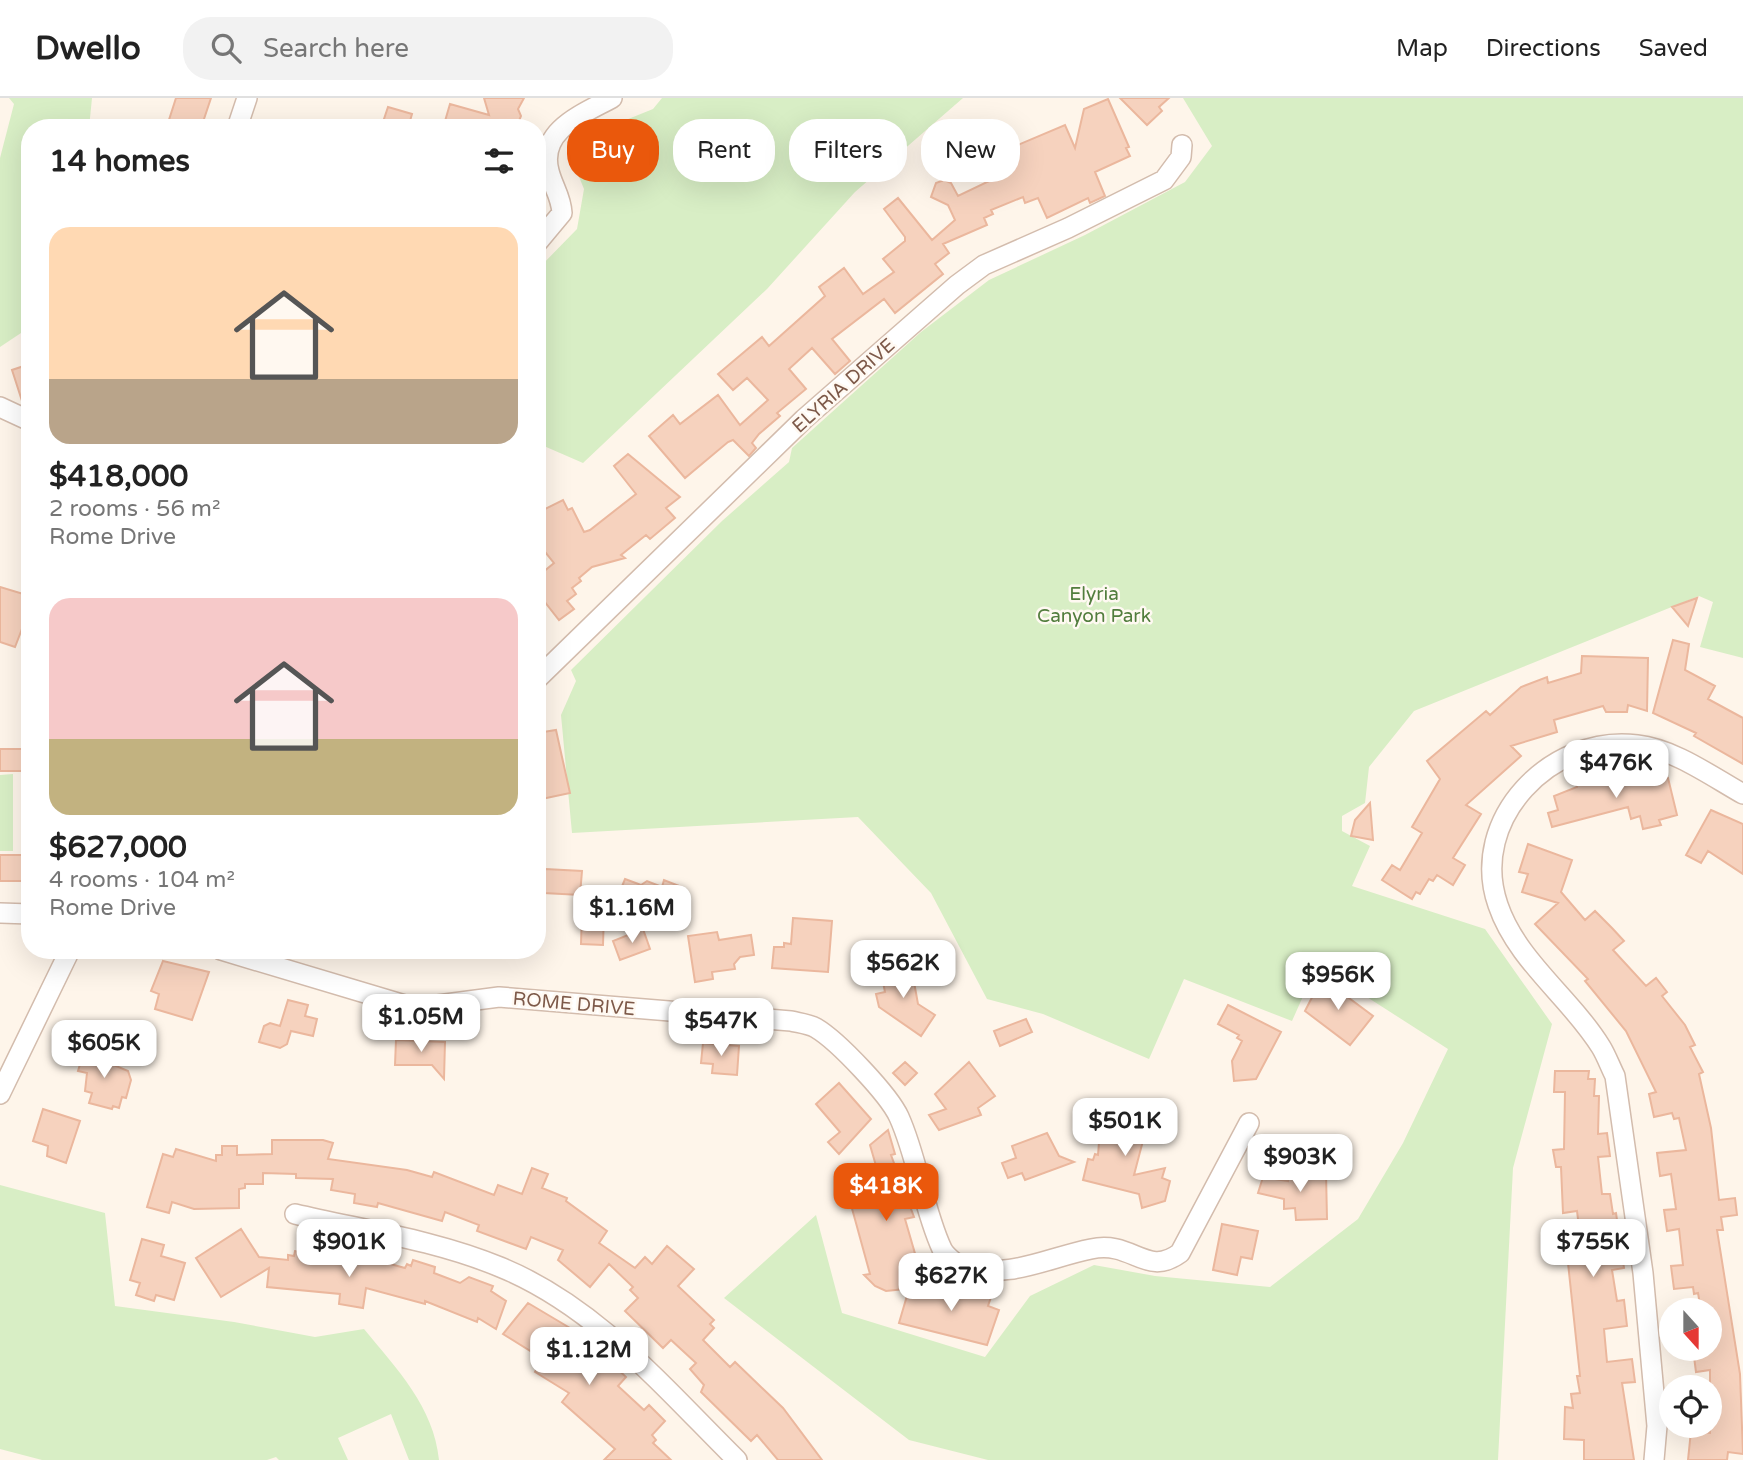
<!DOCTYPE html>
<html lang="en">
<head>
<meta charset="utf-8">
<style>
  :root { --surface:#fff; --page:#f2f2f2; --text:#222; --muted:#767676; --line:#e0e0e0; --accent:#ea580c }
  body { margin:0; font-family:"Varela Round",sans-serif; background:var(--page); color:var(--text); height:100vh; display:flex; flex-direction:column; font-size:26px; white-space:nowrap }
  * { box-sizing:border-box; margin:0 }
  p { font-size:23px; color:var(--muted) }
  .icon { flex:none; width:38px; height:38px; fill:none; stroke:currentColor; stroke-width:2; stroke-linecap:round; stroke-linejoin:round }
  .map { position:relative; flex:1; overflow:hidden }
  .side { position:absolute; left:21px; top:21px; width:525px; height:840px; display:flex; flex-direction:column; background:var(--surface); border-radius:28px; box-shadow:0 7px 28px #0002 }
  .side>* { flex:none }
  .banner { position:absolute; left:567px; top:21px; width:665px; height:63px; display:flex; gap:14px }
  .needle { width:46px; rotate:159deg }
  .fabs { position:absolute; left:1659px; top:1200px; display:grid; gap:14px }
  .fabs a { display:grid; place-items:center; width:63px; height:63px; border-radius:50%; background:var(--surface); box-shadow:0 7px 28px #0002; font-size:35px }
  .price { position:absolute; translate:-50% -60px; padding:0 16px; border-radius:14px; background:#fff; color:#222; font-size:23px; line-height:46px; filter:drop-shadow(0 2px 4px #0008) }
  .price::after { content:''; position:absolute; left:50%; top:42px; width:21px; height:16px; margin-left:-10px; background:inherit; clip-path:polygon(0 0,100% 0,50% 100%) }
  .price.current { background:var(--accent); color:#fff }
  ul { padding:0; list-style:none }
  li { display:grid; align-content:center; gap:14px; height:371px; padding:0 28px }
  li span { display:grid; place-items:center; height:217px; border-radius:21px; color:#555 }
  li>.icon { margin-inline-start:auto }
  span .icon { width:126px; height:126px; fill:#fffc; stroke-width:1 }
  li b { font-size:30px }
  h2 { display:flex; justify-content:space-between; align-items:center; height:84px; padding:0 28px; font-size:30px }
  .chip { padding:0 24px; border-radius:28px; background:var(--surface); box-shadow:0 7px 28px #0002; font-size:24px; line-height:63px }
  .chip.current { background:var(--accent); color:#fff }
  header { display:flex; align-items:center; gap:42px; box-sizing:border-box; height:98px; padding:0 35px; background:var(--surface); border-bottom:2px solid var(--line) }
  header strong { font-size:33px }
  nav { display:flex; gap:38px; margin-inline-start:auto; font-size:24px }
  .search { width:490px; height:63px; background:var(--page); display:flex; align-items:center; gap:18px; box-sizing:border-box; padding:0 24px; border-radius:28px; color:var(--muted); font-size:26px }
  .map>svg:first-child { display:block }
  .green { fill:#d8eec5 }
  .building { fill:#f6d2be; stroke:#ebb79d; stroke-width:2 }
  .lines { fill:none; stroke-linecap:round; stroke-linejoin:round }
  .minor-casing { stroke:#d3bcad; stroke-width:22 }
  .minor { stroke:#fff; stroke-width:19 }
  .labels { text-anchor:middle; stroke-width:5; stroke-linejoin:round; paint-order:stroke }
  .street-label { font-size:19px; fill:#7d5949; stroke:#fff9f2 }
  .park-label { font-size:19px; fill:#527d3d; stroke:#fff9f2 }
</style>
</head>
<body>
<header>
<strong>Dwello</strong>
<div class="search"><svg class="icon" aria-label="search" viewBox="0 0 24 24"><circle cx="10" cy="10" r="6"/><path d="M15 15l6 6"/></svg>Search here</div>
<nav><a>Map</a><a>Directions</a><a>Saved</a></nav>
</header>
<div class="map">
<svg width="1743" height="1362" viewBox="0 0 1743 1362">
  <rect width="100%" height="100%" fill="#fef5ea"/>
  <path class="green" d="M 9,0 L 92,0 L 89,30 L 30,30 L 30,229 L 0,249 L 0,60 L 14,6 Z
    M 662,0 L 963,0 L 855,94 L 767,191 L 583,365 L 537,345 L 537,172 L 577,131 L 584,91 L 571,59 L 596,34 L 653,11 Z
    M 1183,0 L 1743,0 L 1743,560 L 1700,549 L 1713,504 L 1699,498 L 1414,613 L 1369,669 L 1365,705 L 1342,718 L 1342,733 L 1370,748 L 1352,788 L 1485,831 L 1552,926 L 1513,1070 L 1498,1362 L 988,1362 L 909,1342 L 724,1200 L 816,1117 L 842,1215 L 985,1259 L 1030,1198 L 1094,1167 L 1155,1178 L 1270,1189 L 1358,1121 L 1403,1045 L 1448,951 L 1317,867 L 1292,923 L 1184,881 L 1149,961 L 1043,916 L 987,901 L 931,795 L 858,719 L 572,735 L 561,617 L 576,583 L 571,572 L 722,423 L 789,364 L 792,350 L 921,234 L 989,182 L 1085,137 L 1185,84 L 1212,48 Z
    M 13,676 L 13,753 L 0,753 L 0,677 Z
    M 0,1087 L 105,1115 L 115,1208 L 234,1224 L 315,1239 L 364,1231 C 396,1270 434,1309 439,1362 L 409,1362 L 391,1316 L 338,1340 L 348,1362 L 279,1362 L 276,1359 L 267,1362 L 42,1362 L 0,1351 Z"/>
  <path class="building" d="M 176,0 L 211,0 L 201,30 L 168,25 Z
    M 484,0 L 524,0 L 518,11 L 521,18 L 516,30 L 443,30 L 450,6 L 489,17 Z
    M 1120,0 L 1169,0 L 1159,9 L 1162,13 L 1147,27 Z
    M 1108,1 L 1129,49 L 1126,50 L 1130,58 L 1095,74 L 1105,98 L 1090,105 L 1088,100 L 1047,120 L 1038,100 L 1025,105 L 1023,99 L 991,112 L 993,116 L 984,120 L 987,127 L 943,146 L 949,155 L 935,166 L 943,176 L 895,215 L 884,201 L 832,241 L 850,263 L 835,276 L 812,250 L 789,271 L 806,291 L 777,315 L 780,318 L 759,336 L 752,345 L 756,350 L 749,358 L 733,342 L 728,344 L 685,380 L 649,338 L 673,317 L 680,326 L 718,297 L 740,327 L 768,302 L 747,280 L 733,292 L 718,276 L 762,239 L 769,248 L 825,198 L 819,189 L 844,170 L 863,196 L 894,174 L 883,161 L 905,143 L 905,139 L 884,111 L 898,100 L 932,142 L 955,122 L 948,107 L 931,99 L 936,85 L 944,82 L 951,85 L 958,98 L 1004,76 L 999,55 L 1065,27 L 1075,50 L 1084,11 Z
    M 388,9 L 412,16 L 408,30 L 381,30 Z
    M 30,266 L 30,309 L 23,306 L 12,272 Z
    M 628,356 L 680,399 L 666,410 L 675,420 L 650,441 L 646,437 L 621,457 L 625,460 L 592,469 L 579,480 L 581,483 L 572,490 L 576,496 L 567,503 L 574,511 L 559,522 L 537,494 L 537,479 L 554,465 L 537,444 L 537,415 L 563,402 L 568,412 L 572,410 L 584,434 L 590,432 L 636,396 L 614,368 Z
    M 0,489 L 30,498 L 30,510 L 15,549 L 0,544 Z
    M 1697,500 L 1688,528 L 1672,509 Z
    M 1673,542 L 1689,546 L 1685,572 L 1715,588 L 1708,601 L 1743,620 L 1743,666 L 1694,638 L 1696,635 L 1653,615 Z
    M 1582,558 L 1648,560 L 1647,613 L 1628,607 L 1627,614 L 1606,614 L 1603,608 L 1554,622 L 1557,634 L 1511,648 L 1521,658 L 1466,707 L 1481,716 L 1453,760 L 1465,767 L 1453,787 L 1437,777 L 1433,783 L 1429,781 L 1420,796 L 1416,794 L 1412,801 L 1382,782 L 1392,767 L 1400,772 L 1422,735 L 1412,729 L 1440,681 L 1427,663 L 1486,613 L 1490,617 L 1521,589 L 1547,579 L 1548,585 L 1581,575 Z
    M 556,632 L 570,695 L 537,702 L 537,635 Z
    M 0,651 L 30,651 L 30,673 L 0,673 Z
    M 1641,674 L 1644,686 L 1668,680 L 1677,717 L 1659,722 L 1661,727 L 1643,731 L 1640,718 L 1631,721 L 1628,709 L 1552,729 L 1548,715 L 1558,712 L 1554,698 L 1577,689 L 1575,683 L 1598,677 L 1600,686 Z
    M 1370,705 L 1373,742 L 1351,738 L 1355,722 Z
    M 1711,712 L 1743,726 L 1743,776 L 1708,753 L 1701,765 L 1686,757 Z
    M 1528,746 L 1572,762 L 1561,794 L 1585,822 L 1595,813 L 1612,830 L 1624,843 L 1613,852 L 1646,888 L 1656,880 L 1667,894 L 1662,898 L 1685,927 L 1695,947 L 1690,949 L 1703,974 L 1699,976 L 1711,1030 L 1719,1102 L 1735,1100 L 1737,1117 L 1721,1119 L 1723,1132 L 1717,1132 L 1740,1276 L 1743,1356 L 1728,1354 L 1727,1362 L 1688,1362 L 1691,1333 L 1710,1335 L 1710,1272 L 1696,1274 L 1693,1251 L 1710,1251 L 1710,1211 L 1701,1212 L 1698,1195 L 1694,1196 L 1693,1189 L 1674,1191 L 1671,1168 L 1683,1167 L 1679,1131 L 1667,1133 L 1664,1112 L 1676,1111 L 1671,1076 L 1660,1078 L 1657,1055 L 1686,1052 L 1679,1020 L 1674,1021 L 1672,1015 L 1654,1019 L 1649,996 L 1656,994 L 1626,933 L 1585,883 L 1588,881 L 1535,826 L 1558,805 L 1522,794 L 1528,776 L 1519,774 Z
    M 0,757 L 30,757 L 30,783 L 0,783 Z
    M 545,771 L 582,773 L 580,797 L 544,795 Z
    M 625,781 L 641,787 L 647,783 L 662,789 L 664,782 L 682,789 L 676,805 L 683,808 L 676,827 L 616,803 Z
    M 582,813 L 604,814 L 603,847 L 581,846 Z
    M 793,820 L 832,823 L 828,874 L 772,870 L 774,849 L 784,849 L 784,845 L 791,846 Z
    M 643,831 L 650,851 L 620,862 L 613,843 Z
    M 717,834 L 719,842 L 751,837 L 754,857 L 740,859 L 734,866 L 735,871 L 712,874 L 713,881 L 695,884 L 688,838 Z
    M 163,863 L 209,874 L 192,922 L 155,911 L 159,896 L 151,893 Z
    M 895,866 L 896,876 L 912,873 L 918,906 L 935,917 L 921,938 L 879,909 L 876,896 L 885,894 L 880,869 Z
    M 1322,880 L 1373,918 L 1350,947 L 1305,913 Z
    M 288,902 L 308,907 L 305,918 L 317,921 L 313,938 L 291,933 L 287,946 L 280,950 L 259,944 L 264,928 L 270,925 L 280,928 Z
    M 1228,907 L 1281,934 L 1256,981 L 1234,983 L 1232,963 L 1242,943 L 1237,940 L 1239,937 L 1218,926 Z
    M 1026,921 L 1032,934 L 1000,948 L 994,933 Z
    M 396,942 L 445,944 L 444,981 L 432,967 L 395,967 Z
    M 703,945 L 739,948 L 737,977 L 712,975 L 713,966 L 701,965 Z
    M 85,950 L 106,956 L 104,963 L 128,973 L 131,982 L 126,1000 L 122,999 L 119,1010 L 113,1008 L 112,1011 L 89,1005 L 92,995 L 85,993 L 87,975 L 78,973 Z
    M 905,964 L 917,975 L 905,987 L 893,975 Z
    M 969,964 L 995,998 L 978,1010 L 981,1017 L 939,1032 L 929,1017 L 946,1011 L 935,996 Z
    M 1555,973 L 1589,973 L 1588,981 L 1595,981 L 1594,998 L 1599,998 L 1598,1036 L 1607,1035 L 1610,1058 L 1598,1059 L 1602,1096 L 1610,1096 L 1613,1116 L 1616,1115 L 1624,1170 L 1612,1172 L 1617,1203 L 1624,1202 L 1627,1228 L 1604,1231 L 1607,1264 L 1632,1261 L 1635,1284 L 1622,1285 L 1634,1362 L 1584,1362 L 1584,1342 L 1564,1341 L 1565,1309 L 1573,1310 L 1571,1296 L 1580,1295 L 1577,1278 L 1580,1278 L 1568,1165 L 1581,1163 L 1579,1155 L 1582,1154 L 1577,1113 L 1563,1115 L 1561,1069 L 1556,1069 L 1553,1052 L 1564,1051 L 1565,994 L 1554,994 Z
    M 839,985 L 871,1021 L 839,1056 L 828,1044 L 840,1034 L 816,1006 Z
    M 1102,1007 L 1124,1024 L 1128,1009 L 1150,1016 L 1134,1077 L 1165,1070 L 1162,1080 L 1170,1083 L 1165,1103 L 1142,1110 L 1139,1096 L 1083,1082 L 1088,1061 L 1093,1062 L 1095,1056 L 1098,1057 Z
    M 43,1011 L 80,1023 L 66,1065 L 47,1058 L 48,1048 L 33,1043 Z
    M 888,1032 L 895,1056 L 891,1057 L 914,1119 L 905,1121 L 918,1166 L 905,1191 L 886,1193 L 875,1188 L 864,1177 L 870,1176 L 851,1107 L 870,1101 L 865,1083 L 879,1078 L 870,1047 Z
    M 1047,1035 L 1059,1058 L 1074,1064 L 1025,1082 L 1022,1075 L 1008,1080 L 1002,1065 L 1016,1060 L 1012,1048 Z
    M 272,1042 L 323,1042 L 333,1045 L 328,1061 L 407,1072 L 432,1079 L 434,1074 L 494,1097 L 498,1087 L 522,1096 L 532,1070 L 548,1076 L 542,1090 L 567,1100 L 566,1103 L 607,1133 L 599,1145 L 635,1170 L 645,1159 L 652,1166 L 667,1148 L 694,1171 L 678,1188 L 714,1222 L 710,1226 L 714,1230 L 703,1242 L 730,1269 L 735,1264 L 783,1310 L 822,1362 L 778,1362 L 757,1337 L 751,1343 L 701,1294 L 704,1287 L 690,1271 L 696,1265 L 671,1242 L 663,1250 L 625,1213 L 638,1200 L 630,1192 L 633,1189 L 609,1166 L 590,1189 L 558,1162 L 563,1152 L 531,1139 L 526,1151 L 477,1133 L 479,1127 L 445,1114 L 442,1123 L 378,1105 L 377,1109 L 354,1105 L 355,1096 L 331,1092 L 333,1081 L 296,1080 L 296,1076 L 263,1075 L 263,1086 L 245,1086 L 245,1090 L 239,1091 L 239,1110 L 194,1111 L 172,1104 L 169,1115 L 147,1109 L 163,1056 L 173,1059 L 176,1051 L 216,1063 L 216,1057 L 222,1057 L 222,1048 L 237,1048 L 237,1057 L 272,1056 Z
    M 1326,1075 L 1327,1121 L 1296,1122 L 1295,1110 L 1284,1111 L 1284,1101 L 1258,1095 L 1263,1079 L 1288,1083 L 1288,1077 Z
    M 1222,1126 L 1258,1133 L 1252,1161 L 1241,1159 L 1237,1177 L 1213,1172 Z
    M 241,1131 L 259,1159 L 288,1162 L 288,1157 L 294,1158 L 295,1153 L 349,1159 L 350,1151 L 373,1155 L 372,1161 L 405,1170 L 407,1166 L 411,1168 L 413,1162 L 435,1169 L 434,1175 L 460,1185 L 469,1179 L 493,1188 L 491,1193 L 506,1203 L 496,1231 L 478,1220 L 477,1224 L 425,1203 L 425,1206 L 366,1190 L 363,1210 L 339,1206 L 340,1196 L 267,1189 L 269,1170 L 221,1199 L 196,1160 Z
    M 142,1141 L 164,1147 L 161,1158 L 185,1165 L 174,1202 L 156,1197 L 154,1203 L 136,1197 L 140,1185 L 130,1182 Z
    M 911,1184 L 956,1199 L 960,1185 L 992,1196 L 988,1208 L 999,1212 L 987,1247 L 899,1225 Z
    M 528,1205 L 575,1233 L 568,1243 L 606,1267 L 609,1263 L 626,1279 L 618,1288 L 644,1312 L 649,1307 L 665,1323 L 652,1337 L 656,1342 L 653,1345 L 671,1362 L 604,1362 L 615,1351 L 562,1304 L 569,1295 L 535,1274 L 541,1263 L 533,1258 L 535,1256 L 503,1236 Z"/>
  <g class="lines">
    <g class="minor-casing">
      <path id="minor" d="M 237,30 L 247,0
        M 537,145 L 562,115 C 561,98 553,89 549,73 C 538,32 583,16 612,0
        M 0,309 L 30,323
        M 537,581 L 804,321 L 957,187 L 984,167 L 1068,130 L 1164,82 L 1181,59 L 1182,47
        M 0,815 L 30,816
        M 221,852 L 415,910 L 499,899 L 791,923 C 799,925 809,926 816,930 C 838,943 889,997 899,1019 C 918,1061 923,1110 942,1151 C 945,1157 955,1166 962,1168 C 1009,1182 1046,1160 1091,1151 C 1133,1142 1146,1180 1180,1155 L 1249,1025
        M 0,996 L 70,852
        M 295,1116 C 363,1132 435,1142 500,1169 C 596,1208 665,1291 737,1362
        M 1654,1362 L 1657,1328 L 1643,1175 L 1615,978 C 1610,968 1606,957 1601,949 C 1570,899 1517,863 1498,807 C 1468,721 1552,636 1637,647 C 1674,651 1711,678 1743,696"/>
    </g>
    <use href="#minor" class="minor"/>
  </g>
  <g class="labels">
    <g class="street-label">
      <text transform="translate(843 287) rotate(-42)" y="7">ELYRIA DRIVE</text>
      <text transform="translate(574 905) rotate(5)" y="7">ROME DRIVE</text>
    </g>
    <g class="park-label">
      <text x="1094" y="502">Elyria<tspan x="1094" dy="22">Canyon Park</tspan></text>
    </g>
  </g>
</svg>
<div class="fabs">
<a><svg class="needle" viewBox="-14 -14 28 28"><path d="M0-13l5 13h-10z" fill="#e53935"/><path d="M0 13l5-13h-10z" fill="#767676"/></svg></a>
<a><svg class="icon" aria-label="locate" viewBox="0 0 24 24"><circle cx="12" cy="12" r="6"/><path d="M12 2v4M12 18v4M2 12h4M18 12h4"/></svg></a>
</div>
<b class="price" style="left:1616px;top:702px">$476K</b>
<b class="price" style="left:632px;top:847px">$1.16M</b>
<b class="price" style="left:903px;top:902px">$562K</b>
<b class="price" style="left:1338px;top:914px">$956K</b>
<b class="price" style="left:421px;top:956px">$1.05M</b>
<b class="price" style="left:721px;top:960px">$547K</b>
<b class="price" style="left:104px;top:982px">$605K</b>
<b class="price" style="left:1125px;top:1060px">$501K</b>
<b class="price" style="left:1300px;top:1096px">$903K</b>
<b class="price current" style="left:886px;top:1125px">$418K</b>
<b class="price" style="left:349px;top:1181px">$901K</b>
<b class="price" style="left:1593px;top:1181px">$755K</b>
<b class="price" style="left:951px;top:1215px">$627K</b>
<b class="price" style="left:589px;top:1289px">$1.12M</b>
<div class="banner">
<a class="chip current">Buy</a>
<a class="chip">Rent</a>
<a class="chip">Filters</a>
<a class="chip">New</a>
</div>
<section class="side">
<h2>14 homes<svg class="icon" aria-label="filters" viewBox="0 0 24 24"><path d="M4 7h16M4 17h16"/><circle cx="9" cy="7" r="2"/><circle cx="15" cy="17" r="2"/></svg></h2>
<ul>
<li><span style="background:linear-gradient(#ffd9b3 70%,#b9a48a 0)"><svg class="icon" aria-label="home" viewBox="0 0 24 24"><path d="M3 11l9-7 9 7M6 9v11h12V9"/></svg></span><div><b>$418,000</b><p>2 rooms · 56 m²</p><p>Rome Drive</p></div></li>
<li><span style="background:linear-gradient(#f6c9c9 65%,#c2b280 0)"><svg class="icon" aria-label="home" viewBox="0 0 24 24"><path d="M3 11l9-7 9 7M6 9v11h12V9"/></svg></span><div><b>$627,000</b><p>4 rooms · 104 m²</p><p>Rome Drive</p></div></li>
</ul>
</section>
</div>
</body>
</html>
